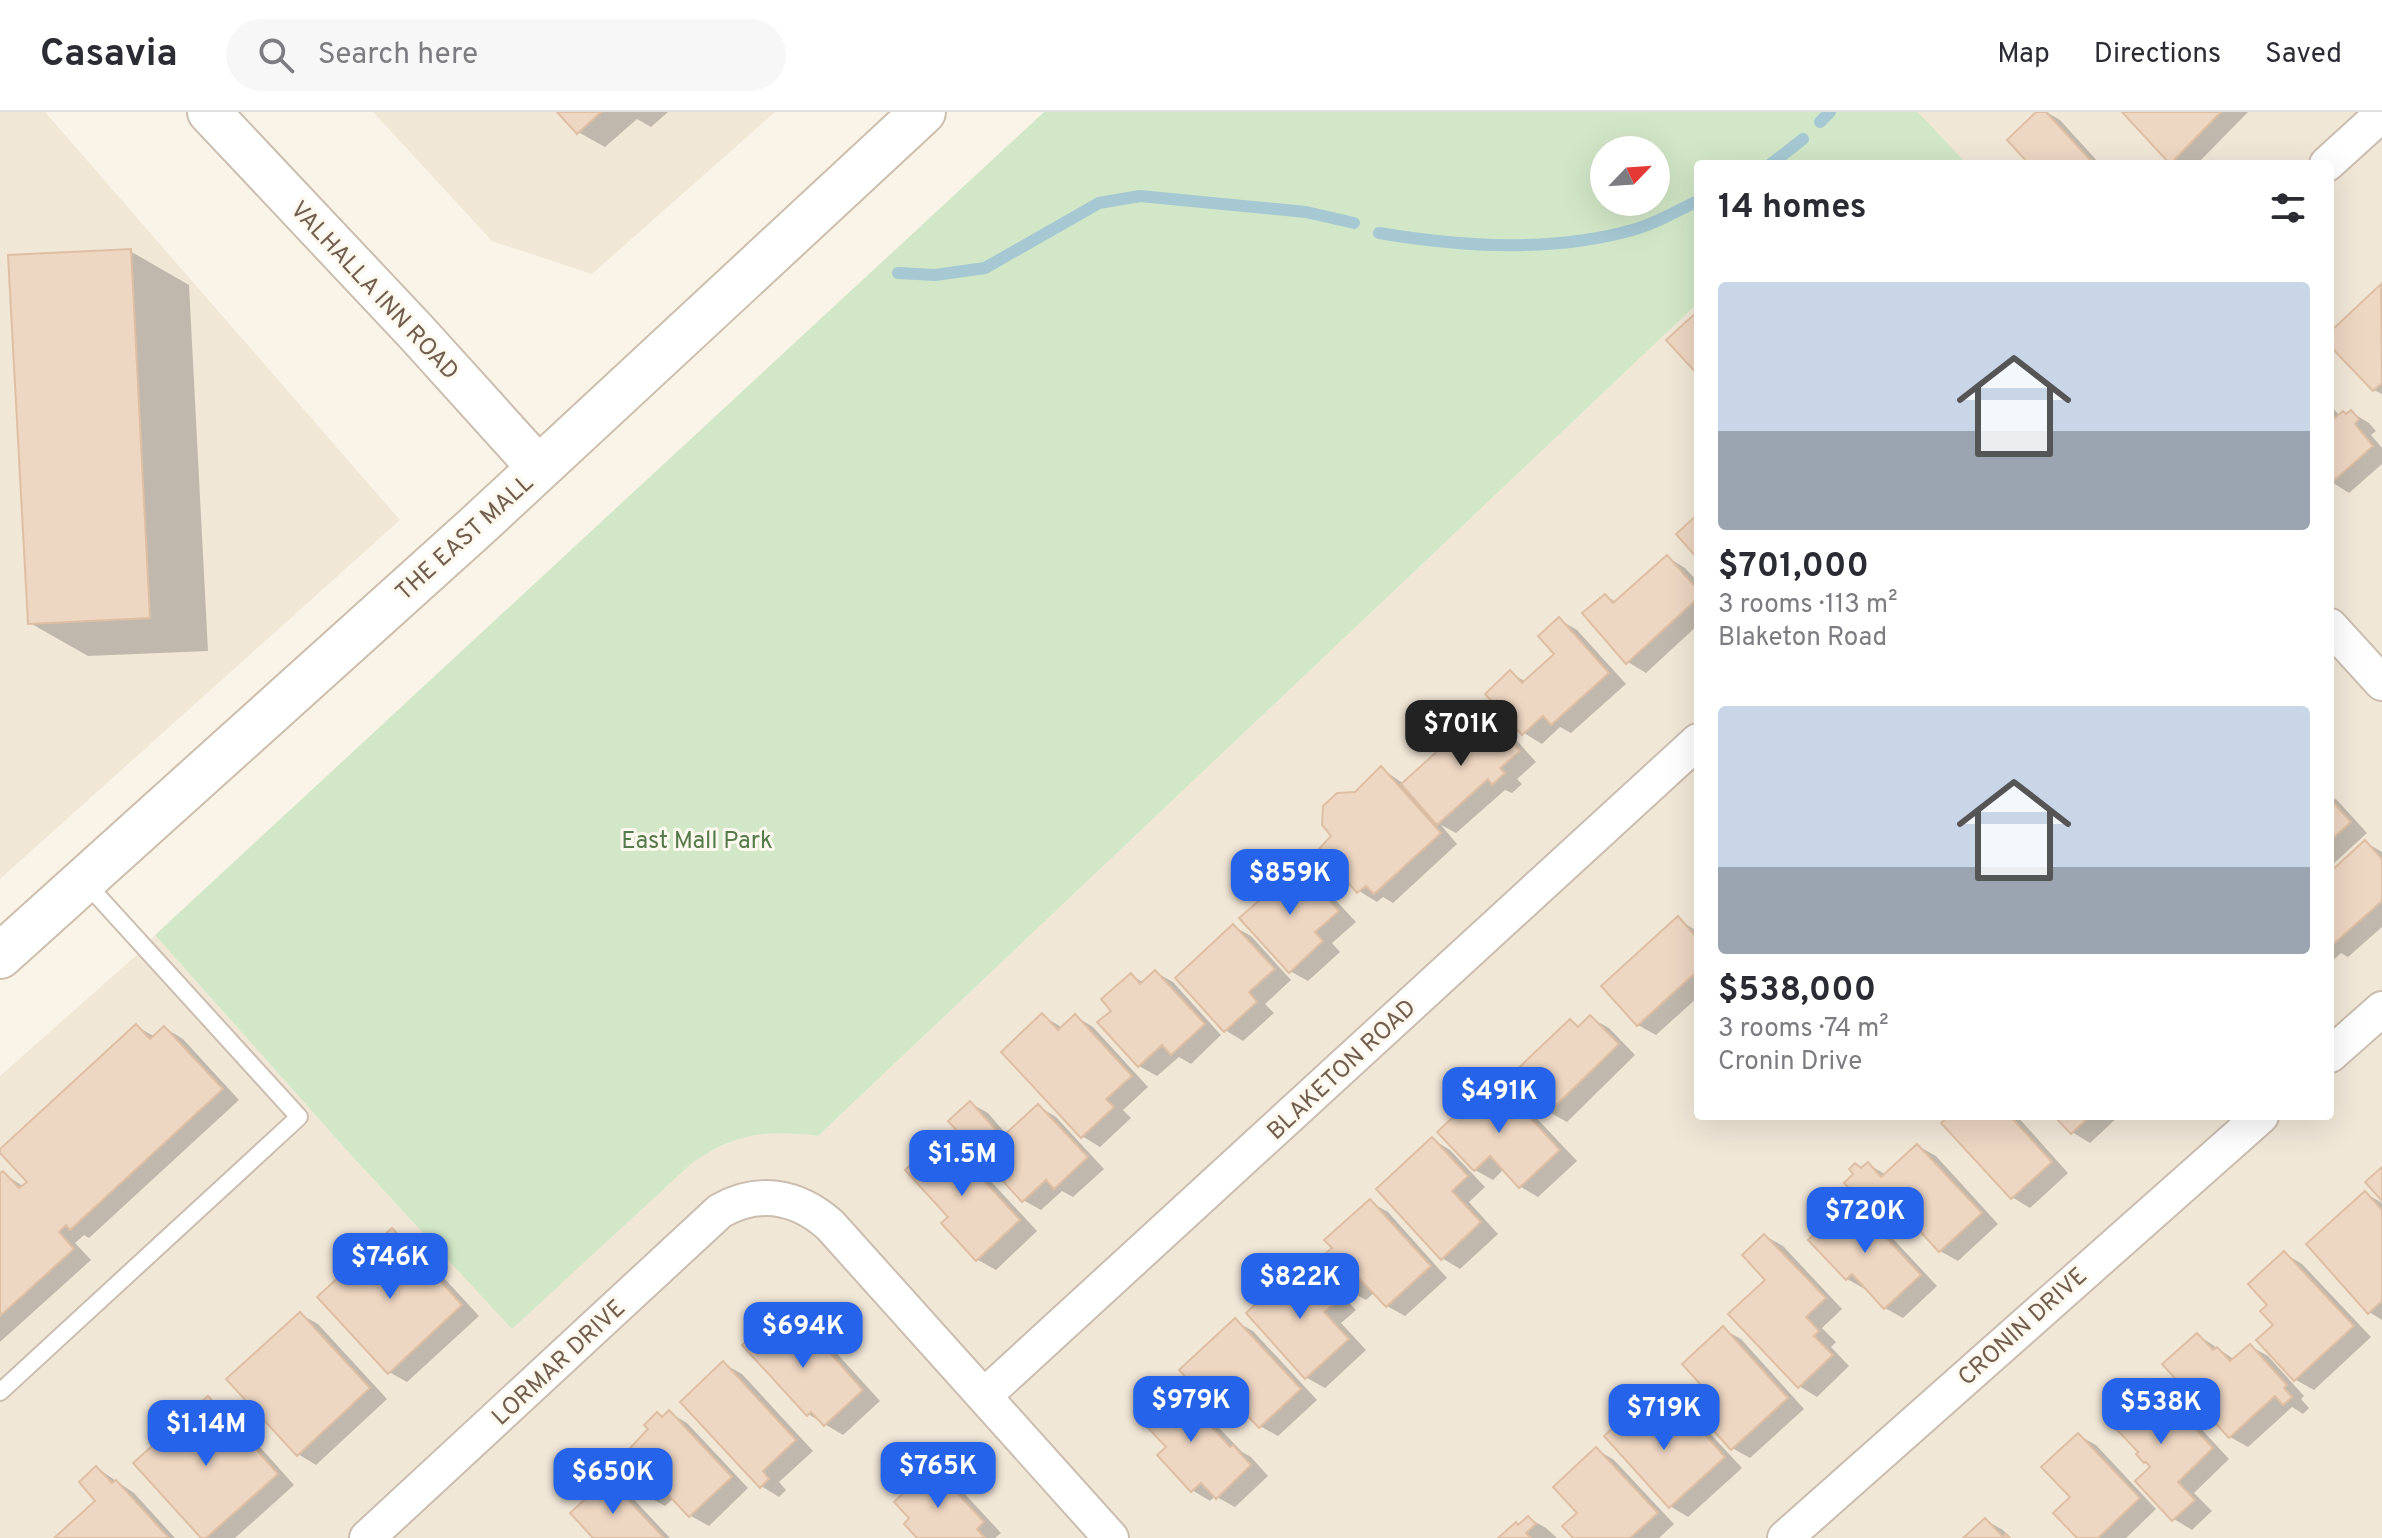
<!DOCTYPE html>
<html lang="en">
<head>
<meta charset="utf-8">
<style>
  :root { --surface:#fff; --page:#f7f7f7; --text:#2b2b33; --muted:#7c7c81; --line:#e1e1e2; --accent:#2563eb }
  body { margin:0; font-family:Overpass,sans-serif; background:var(--page); color:var(--text); height:100vh; display:flex; flex-direction:column; font-size:30px; white-space:nowrap }
  * { box-sizing:border-box; margin:0 }
  p { font-size:26px; color:var(--muted) }
  .icon { flex:none; width:44px; height:44px; fill:none; stroke:currentColor; stroke-width:2; stroke-linecap:round; stroke-linejoin:round }
  .map { position:relative; flex:1; overflow:hidden }
  .panel { position:absolute; left:1694px; top:48px; width:640px; height:960px; display:flex; flex-direction:column; background:var(--surface); border-radius:8px; box-shadow:0 8px 32px #0002 }
  .panel>* { flex:none }
  .needle { width:52px; rotate:65deg }
  .buttons { position:absolute; left:1590px; top:24px; display:grid; gap:16px }
  .buttons a { display:grid; place-items:center; width:80px; height:80px; border-radius:50%; background:var(--surface); box-shadow:0 8px 32px #0002; font-size:40px }
  .price { position:absolute; translate:-50% -68px; padding:0 18px; border-radius:16px; background:var(--accent); color:#fff; font-size:26px; line-height:52px; filter:drop-shadow(0 2px 4px #0008) }
  .price::after { content:''; position:absolute; left:50%; top:48px; width:24px; height:18px; margin-left:-12px; background:inherit; clip-path:polygon(0 0,100% 0,50% 100%) }
  .price.active { background:#222; color:#fff }
  ul { padding:0; list-style:none }
  li { display:grid; align-content:center; gap:16px; height:424px; padding:0 24px }
  li span { display:grid; place-items:center; height:248px; border-radius:8px; color:#555 }
  li>.icon { margin-inline-start:auto }
  span .icon { width:144px; height:144px; fill:#fffc; stroke-width:1 }
  li b { font-size:34px }
  h2 { display:flex; justify-content:space-between; align-items:center; height:96px; padding:0 24px; font-size:34px }
  header { display:flex; align-items:center; gap:48px; box-sizing:border-box; height:112px; padding:0 40px; background:var(--surface); border-bottom:2px solid var(--line) }
  header strong { font-size:38px }
  nav { display:flex; gap:44px; margin-inline-start:auto; font-size:28px }
  .search { width:560px; height:72px; background:var(--page); display:flex; align-items:center; gap:20px; box-sizing:border-box; padding:0 28px; border-radius:44px; color:var(--muted); font-size:30px }
  .map>svg:first-child { display:block }
  .residential { fill:#f1e7d7 }
  .green { fill:#d2e7c7; fill-rule:evenodd }
  .shadow { fill:#0003 }
  .lines { fill:none; stroke-linecap:round; stroke-linejoin:round }
  .stream { stroke:#a5c8d3; stroke-width:12 }
  .building { fill:#edd6c2; stroke:#debfa4; stroke-width:2 }
  .service-casing { stroke:#cbbdaf; stroke-width:20 }
  .minor-casing { stroke:#cbbdaf; stroke-width:38 }
  .tertiary-casing { stroke:#cbbdaf; stroke-width:46 }
  .secondary-casing { stroke:#cdbead; stroke-width:48 }
  .service { stroke:#fff; stroke-width:16 }
  .minor { stroke:#fff; stroke-width:34 }
  .tertiary { stroke:#fff; stroke-width:42 }
  .secondary { stroke:#fff; stroke-width:44 }
  .labels { text-anchor:middle; stroke-width:6; stroke-linejoin:round; paint-order:stroke }
  .street-label { font-size:24px; fill:#725e4e; stroke:#fdf8ee }
  .park-label { font-size:24px; fill:#557b4b; stroke:#fdf8ee }
</style>
</head>
<body>
<header>
<strong>Casavia</strong>
<div class="search"><svg class="icon" aria-label="search" viewBox="0 0 24 24"><circle cx="10" cy="10" r="6"/><path d="M15 15l6 6"/></svg>Search here</div>
<nav><a>Map</a><a>Directions</a><a>Saved</a></nav>
</header>
<div class="map">
<svg width="2382" height="1426" viewBox="0 0 2382 1426">
  <rect width="100%" height="100%" fill="#faf4e8"/>
  <path class="residential" d="M 0,0 L 45,0 L 400,408 L 0,767 Z
    M 373,0 L 775,0 L 592,162 L 492,129 Z
    M 1918,0 L 2382,0 L 2382,1426 L 0,1426 L 0,964 L 141,839 L 155,823 L 351,1043 L 512,1216 L 691,1052 L 707,1041 L 747,1023 L 777,1019 L 818,1024 L 1698,191 L 1698,1004 L 2330,1004 L 2330,52 L 1965,52 Z"/>
  <path class="green" d="M 1044,0 L 1918,0 L 1966,51 L 1698,52 L 1698,191 L 818,1024 C 767,1017 733,1022 691,1052 L 512,1217 L 351,1043 L 155,823 ZM 1656,38 L 1656,90 L 1604,90 L 1604,38 Z"/>
  <path class="shadow" d="M 560,0 L 668,0 L 651,15 L 637,7 L 605,35 L 578,20 Z
    M 2039,0 L 2046,0 L 2060,8 L 2100,52 L 2032,52 Z
    M 2125,0 L 2248,0 L 2197,52 L 2171,50 Z
    M 130,139 L 189,173 L 208,539 L 88,544 L 30,511 Z
    M 2381,174 L 2382,175 L 2382,282 L 2374,278 L 2330,231 L 2330,223 Z
    M 2330,293 L 2340,304 L 2348,304 L 2351,300 L 2369,311 L 2376,319 L 2371,323 L 2382,336 L 2382,352 L 2349,381 L 2330,369 Z
    M 1667,445 L 1685,456 L 1698,470 L 1698,513 L 1646,561 L 1628,550 L 1585,502 L 1606,484 L 1616,490 Z
    M 1560,508 L 1577,518 L 1626,572 L 1571,621 L 1560,615 L 1542,632 L 1524,621 L 1511,561 L 1526,570 L 1557,542 Z
    M 1483,601 L 1501,611 L 1536,650 L 1517,667 L 1522,672 L 1512,681 L 1505,678 L 1456,721 L 1441,713 L 1457,732 L 1393,791 L 1383,785 L 1377,790 L 1359,779 L 1333,724 L 1356,682 L 1382,657 L 1404,672 Z
    M 2330,684 L 2337,688 L 2367,721 L 2330,755 Z
    M 2365,730 L 2382,740 L 2382,815 L 2348,845 L 2341,841 L 2330,851 L 2330,762 Z
    M 1298,755 L 1315,766 L 1356,810 L 1332,831 L 1340,840 L 1308,869 L 1290,859 L 1280,773 L 1282,757 L 1291,761 Z
    M 1678,807 L 1698,820 L 1698,885 L 1656,923 L 1638,913 L 1603,875 Z
    M 1233,814 L 1251,824 L 1291,868 L 1265,892 L 1274,901 L 1243,929 L 1225,918 Z
    M 1155,860 L 1173,870 L 1221,923 L 1191,952 L 1179,945 L 1157,964 L 1139,954 L 1100,910 L 1114,899 L 1131,863 L 1144,871 Z
    M 1043,904 L 1063,916 L 1075,904 L 1093,915 L 1148,975 L 1123,998 L 1131,1006 L 1100,1035 L 1082,1024 Z
    M 1591,906 L 1609,916 L 1635,943 L 1567,1010 L 1549,1000 L 1571,909 L 1581,915 Z
    M 136,914 L 155,925 L 165,916 L 183,927 L 239,988 L 89,1126 L 84,1123 L 75,1131 L 91,1148 L 0,1230 L 0,1064 L 3,1061 L 24,1075 Z
    M 1494,969 L 1512,980 L 1577,1049 L 1538,1085 L 1521,1075 L 1504,1057 L 1493,1068 L 1475,1058 Z
    M 970,991 L 988,1001 L 1007,1023 L 1038,994 L 1056,1005 L 1104,1057 L 1073,1085 L 1062,1079 L 1041,1098 L 1023,1088 Z
    M 1952,1004 L 2017,1004 L 2068,1061 L 2030,1096 L 2012,1085 Z
    M 2057,1004 L 2119,1004 L 2090,1031 L 2072,1020 Z
    M 942,1026 L 960,1036 L 1037,1119 L 996,1158 L 978,1148 L 951,1105 Z
    M 1432,1027 L 1450,1038 L 1485,1075 L 1469,1090 L 1498,1122 L 1460,1157 L 1442,1146 Z
    M 1918,1034 L 1936,1044 L 1998,1112 L 1958,1149 L 1940,1139 L 1912,1107 L 1899,1118 L 1881,1108 L 1868,1052 L 1886,1063 Z
    M 2365,1081 L 2382,1091 L 2382,1208 L 2369,1200 Z
    M 1370,1090 L 1388,1100 L 1447,1166 L 1405,1204 L 1387,1194 L 1375,1180 L 1366,1188 L 1348,1178 L 1335,1136 Z
    M 1851,1091 L 1869,1101 L 1937,1174 L 1903,1206 L 1885,1196 L 1867,1175 L 1865,1177 L 1847,1167 Z
    M 392,1118 L 410,1129 L 479,1204 L 407,1270 L 389,1260 Z
    M 1765,1124 L 1783,1134 L 1842,1197 L 1822,1216 L 1836,1230 L 1831,1235 L 1849,1254 L 1817,1285 L 1799,1274 L 1768,1168 Z
    M 2284,1141 L 2302,1152 L 2371,1225 L 2314,1278 L 2296,1268 L 2270,1193 Z
    M 1310,1157 L 1328,1168 L 1356,1198 L 1341,1211 L 1366,1238 L 1325,1276 L 1307,1266 L 1249,1202 L 1288,1165 L 1295,1169 Z
    M 300,1202 L 318,1212 L 387,1287 L 316,1353 L 298,1342 Z
    M 778,1203 L 796,1214 L 810,1229 L 814,1226 L 832,1236 L 880,1289 L 843,1323 L 808,1302 Z
    M 1235,1209 L 1253,1219 L 1317,1288 L 1278,1324 L 1260,1314 L 1244,1296 L 1234,1305 L 1216,1295 Z
    M 1723,1217 L 1741,1227 L 1804,1297 L 1750,1346 L 1732,1336 L 1714,1284 Z
    M 2198,1223 L 2235,1248 L 2250,1234 L 2268,1244 L 2304,1284 L 2301,1287 L 2309,1296 L 2303,1302 L 2292,1295 L 2248,1335 L 2230,1325 Z
    M 724,1252 L 742,1262 L 813,1339 L 779,1370 L 786,1378 L 779,1385 L 761,1374 Z
    M 2149,1269 L 2167,1280 L 2229,1347 L 2194,1381 L 2212,1399 L 2192,1418 L 2174,1407 L 2153,1354 Z
    M 1170,1272 L 1188,1283 L 1242,1340 L 1251,1345 L 1268,1364 L 1235,1395 L 1215,1384 L 1210,1389 L 1192,1378 L 1168,1335 Z
    M 208,1286 L 226,1297 L 294,1373 L 235,1426 L 203,1426 Z
    M 1645,1290 L 1663,1300 L 1678,1317 L 1689,1307 L 1707,1318 L 1742,1356 L 1688,1405 L 1670,1394 Z
    M 670,1301 L 687,1311 L 748,1376 L 709,1414 L 691,1404 L 674,1386 L 665,1394 L 647,1384 L 664,1306 Z
    M 2078,1323 L 2096,1333 L 2156,1397 L 2126,1426 L 2079,1426 Z
    M 1596,1337 L 1614,1348 L 1674,1412 L 1659,1426 L 1575,1426 Z
    M 97,1356 L 134,1381 L 175,1426 L 57,1426 L 98,1389 Z
    M 933,1356 L 951,1367 L 1001,1421 L 995,1426 L 920,1426 Z
    M 608,1368 L 626,1379 L 670,1426 L 596,1426 Z
    M 1528,1406 L 1546,1416 L 1557,1426 L 1501,1426 Z
    M 1985,1408 L 2003,1418 L 2010,1426 L 1966,1426 Z"/>
  <g class="lines">
    <path class="stream" d="M 1820,10 L 1830,0
      M 1771,52 L 1803,27
      M 1379,121 C 1463,135 1553,141 1636,117 C 1657,111 1678,98 1698,89
      M 898,161 L 935,163 L 985,156 L 1099,91 L 1140,84 L 1306,100 L 1354,111"/>
  </g>
  <path class="building" d="M 557,0 L 601,0 L 577,22 Z
    M 2036,0 L 2046,0 L 2094,52 L 2029,52 L 2007,28 Z
    M 2122,0 L 2221,0 L 2170,52 Z
    M 131,137 L 150,506 L 28,512 L 8,143 Z
    M 2381,172 L 2382,271 L 2373,279 L 2330,234 L 2330,220 Z
    M 1698,199 L 1698,263 L 1666,228 Z
    M 2351,298 L 2359,307 L 2355,312 L 2373,334 L 2330,372 L 2330,301 L 2335,306 L 2343,299 L 2346,302 Z
    M 1698,402 L 1698,447 L 1676,422 Z
    M 1667,443 L 1698,478 L 1698,486 L 1626,552 L 1582,501 L 1605,482 L 1613,491 Z
    M 1559,505 L 1609,561 L 1551,613 L 1543,604 L 1522,623 L 1485,582 L 1510,558 L 1522,571 L 1554,542 L 1538,524 Z
    M 1483,598 L 1520,639 L 1500,656 L 1505,661 L 1492,673 L 1488,667 L 1437,713 L 1401,672 Z
    M 1381,654 L 1441,721 L 1374,782 L 1366,774 L 1357,781 L 1319,737 L 1331,724 L 1322,713 L 1323,694 L 1337,681 L 1355,680 Z
    M 2330,687 L 2351,710 L 2330,729 Z
    M 2365,728 L 2382,747 L 2382,789 L 2330,835 L 2330,760 Z
    M 1297,753 L 1339,799 L 1315,820 L 1323,829 L 1289,861 L 1239,806 L 1277,773 L 1270,765 L 1282,754 L 1288,761 Z
    M 1678,804 L 1698,827 L 1698,868 L 1693,863 L 1637,914 L 1601,874 Z
    M 1233,812 L 1275,857 L 1249,880 L 1257,890 L 1224,920 L 1175,866 Z
    M 1155,858 L 1205,912 L 1171,943 L 1162,933 L 1138,955 L 1097,910 L 1111,899 L 1101,887 L 1131,861 L 1140,872 Z
    M 1042,901 L 1058,918 L 1075,902 L 1132,964 L 1106,987 L 1114,995 L 1081,1026 L 1001,940 Z
    M 1590,903 L 1619,932 L 1548,1001 L 1511,963 L 1570,907 L 1578,915 Z
    M 136,912 L 150,927 L 164,914 L 223,977 L 70,1118 L 66,1113 L 59,1120 L 74,1137 L 0,1204 L 0,1061 L 3,1059 L 19,1076 L 27,1070 L 0,1041 L 0,1037 Z
    M 1494,967 L 1560,1038 L 1519,1076 L 1490,1044 L 1474,1059 L 1437,1020 Z
    M 970,989 L 1002,1025 L 1038,992 L 1088,1045 L 1054,1077 L 1046,1068 L 1022,1090 L 948,1009 Z
    M 1949,1004 L 2010,1004 L 2052,1050 L 2011,1087 L 1941,1011 Z
    M 2054,1004 L 2090,1004 L 2071,1022 Z
    M 942,1023 L 1020,1108 L 976,1149 L 941,1111 L 948,1105 L 905,1058 Z
    M 1432,1025 L 1468,1064 L 1452,1079 L 1481,1110 L 1441,1148 L 1376,1077 Z
    M 1917,1032 L 1982,1101 L 1939,1140 L 1897,1094 L 1880,1110 L 1844,1071 L 1853,1062 L 1849,1057 L 1855,1051 L 1861,1056 L 1868,1050 L 1881,1065 Z
    M 2382,1055 L 2382,1089 L 2365,1070 Z
    M 2365,1079 L 2382,1098 L 2382,1189 L 2368,1202 L 2306,1132 Z
    M 1370,1087 L 1431,1154 L 1386,1195 L 1360,1167 L 1347,1179 L 1318,1148 L 1332,1136 L 1324,1128 Z
    M 1851,1088 L 1921,1163 L 1884,1197 L 1852,1162 L 1846,1168 L 1808,1128 Z
    M 392,1116 L 462,1193 L 388,1262 L 317,1185 Z
    M 1764,1122 L 1826,1186 L 1806,1205 L 1819,1219 L 1814,1224 L 1833,1243 L 1798,1276 L 1728,1202 L 1765,1168 L 1742,1143 Z
    M 2284,1139 L 2354,1214 L 2294,1269 L 2256,1228 L 2273,1213 L 2260,1199 L 2267,1193 L 2248,1172 Z
    M 1309,1155 L 1339,1187 L 1324,1200 L 1349,1227 L 1305,1267 L 1246,1201 L 1288,1162 L 1294,1169 Z
    M 300,1200 L 370,1276 L 297,1344 L 226,1267 Z
    M 777,1201 L 805,1231 L 814,1223 L 863,1278 L 824,1314 L 811,1300 L 807,1304 L 742,1233 Z
    M 1235,1206 L 1301,1277 L 1259,1316 L 1229,1284 L 1215,1297 L 1179,1258 Z
    M 1723,1214 L 1788,1286 L 1731,1338 L 1695,1298 L 1711,1284 L 1682,1252 Z
    M 2197,1221 L 2213,1238 L 2217,1235 L 2230,1249 L 2250,1232 L 2287,1273 L 2284,1276 L 2292,1285 L 2283,1293 L 2275,1284 L 2229,1326 L 2162,1252 Z
    M 723,1249 L 796,1328 L 763,1359 L 769,1367 L 760,1376 L 680,1290 Z
    M 2149,1267 L 2213,1336 L 2178,1370 L 2195,1388 L 2172,1409 L 2135,1369 L 2150,1355 L 2146,1350 L 2144,1351 L 2136,1342 L 2138,1340 L 2106,1306 Z
    M 1170,1270 L 1230,1335 L 1233,1333 L 1251,1353 L 1216,1387 L 1201,1371 L 1191,1380 L 1157,1343 L 1166,1335 L 1135,1302 Z
    M 208,1284 L 278,1362 L 206,1426 L 201,1426 L 133,1351 Z
    M 1644,1287 L 1673,1319 L 1689,1305 L 1725,1345 L 1669,1396 L 1604,1324 Z
    M 669,1298 L 732,1365 L 689,1405 L 659,1373 L 646,1385 L 615,1352 L 648,1317 L 644,1313 L 657,1300 L 662,1305 Z
    M 2078,1321 L 2140,1386 L 2098,1426 L 2077,1426 L 2053,1401 L 2070,1385 L 2041,1355 Z
    M 1596,1335 L 1658,1401 L 1630,1426 L 1573,1426 L 1562,1414 L 1577,1401 L 1553,1375 Z
    M 96,1354 L 112,1371 L 116,1368 L 169,1426 L 54,1426 L 95,1389 L 79,1370 Z
    M 932,1354 L 984,1410 L 977,1417 L 985,1426 L 917,1426 L 904,1412 L 909,1406 L 894,1390 Z
    M 608,1366 L 664,1426 L 593,1426 L 570,1401 Z
    M 1528,1404 L 1536,1412 L 1526,1421 L 1531,1426 L 1498,1426 L 1516,1410 L 1518,1413 Z
    M 1985,1406 L 2003,1425 L 2006,1422 L 2010,1426 L 1963,1426 Z"/>
  <g class="lines">
    <g class="service-casing">
      <path id="service" d="M 0,1280 L 299,1005 L 85,770"/>
    </g>
    <g class="minor-casing">
      <path id="minor" d="M 2327,52 L 2382,2
        M 2330,514 L 2382,571
        M 2330,943 L 2382,897
        M 984,1284 L 1698,629
        M 367,1426 L 720,1099 C 759,1077 797,1084 830,1113 L 1111,1426
        M 1785,1426 L 2261,1004"/>
    </g>
    <g class="tertiary-casing">
      <path id="tertiary" d="M 209,0 L 417,221 L 539,356"/>
    </g>
    <g class="secondary-casing">
      <path id="secondary" d="M 0,844 L 476,415 L 923,0"/>
    </g>
    <use href="#service" class="service"/>
    <use href="#minor" class="minor"/>
    <use href="#tertiary" class="tertiary"/>
    <use href="#secondary" class="secondary"/>
  </g>
  <g class="labels">
    <g class="street-label">
      <text transform="translate(375 178) rotate(47)" y="8">VALHALLA INN ROAD</text>
      <text transform="translate(464 425) rotate(-42)" y="8">THE EAST MALL</text>
      <text transform="translate(1341 957) rotate(-43)" y="8">BLAKETON ROAD</text>
      <text transform="translate(2022 1214) rotate(-42)" y="8">CRONIN DRIVE</text>
      <text transform="translate(558 1250) rotate(-43)" y="8">LORMAR DRIVE</text>
    </g>
    <g class="park-label">
      <text x="697" y="736">East Mall Park</text>
    </g>
  </g>
</svg>
<div class="buttons">
<a><svg class="needle" viewBox="-14 -14 28 28"><path d="M0-13l5 13h-10z" fill="#e53935"/><path d="M0 13l5-13h-10z" fill="#7c7c81"/></svg></a>
</div>
<b class="price active" style="left:1461px;top:656px">$701K</b>
<b class="price" style="left:1290px;top:805px">$859K</b>
<b class="price" style="left:1499px;top:1023px">$491K</b>
<b class="price" style="left:962px;top:1086px">$1.5M</b>
<b class="price" style="left:1865px;top:1143px">$720K</b>
<b class="price" style="left:390px;top:1189px">$746K</b>
<b class="price" style="left:1300px;top:1209px">$822K</b>
<b class="price" style="left:803px;top:1258px">$694K</b>
<b class="price" style="left:1191px;top:1332px">$979K</b>
<b class="price" style="left:2161px;top:1334px">$538K</b>
<b class="price" style="left:1664px;top:1340px">$719K</b>
<b class="price" style="left:206px;top:1356px">$1.14M</b>
<b class="price" style="left:938px;top:1398px">$765K</b>
<b class="price" style="left:613px;top:1404px">$650K</b>
<section class="panel">
<h2>14 homes<svg class="icon" aria-label="filters" viewBox="0 0 24 24"><path d="M4 7h16M4 17h16"/><circle cx="9" cy="7" r="2"/><circle cx="15" cy="17" r="2"/></svg></h2>
<ul>
<li><span style="background:linear-gradient(#c9d6e8 60%,#9aa5b1 0)"><svg class="icon" aria-label="home" viewBox="0 0 24 24"><path d="M3 11l9-7 9 7M6 9v11h12V9"/></svg></span><div><b>$701,000</b><p>3 rooms · 113 m²</p><p>Blaketon Road</p></div></li>
<li><span style="background:linear-gradient(#c9d6e8 65%,#9aa5b1 0)"><svg class="icon" aria-label="home" viewBox="0 0 24 24"><path d="M3 11l9-7 9 7M6 9v11h12V9"/></svg></span><div><b>$538,000</b><p>3 rooms · 74 m²</p><p>Cronin Drive</p></div></li>
</ul>
</section>
</div>
</body>
</html>
